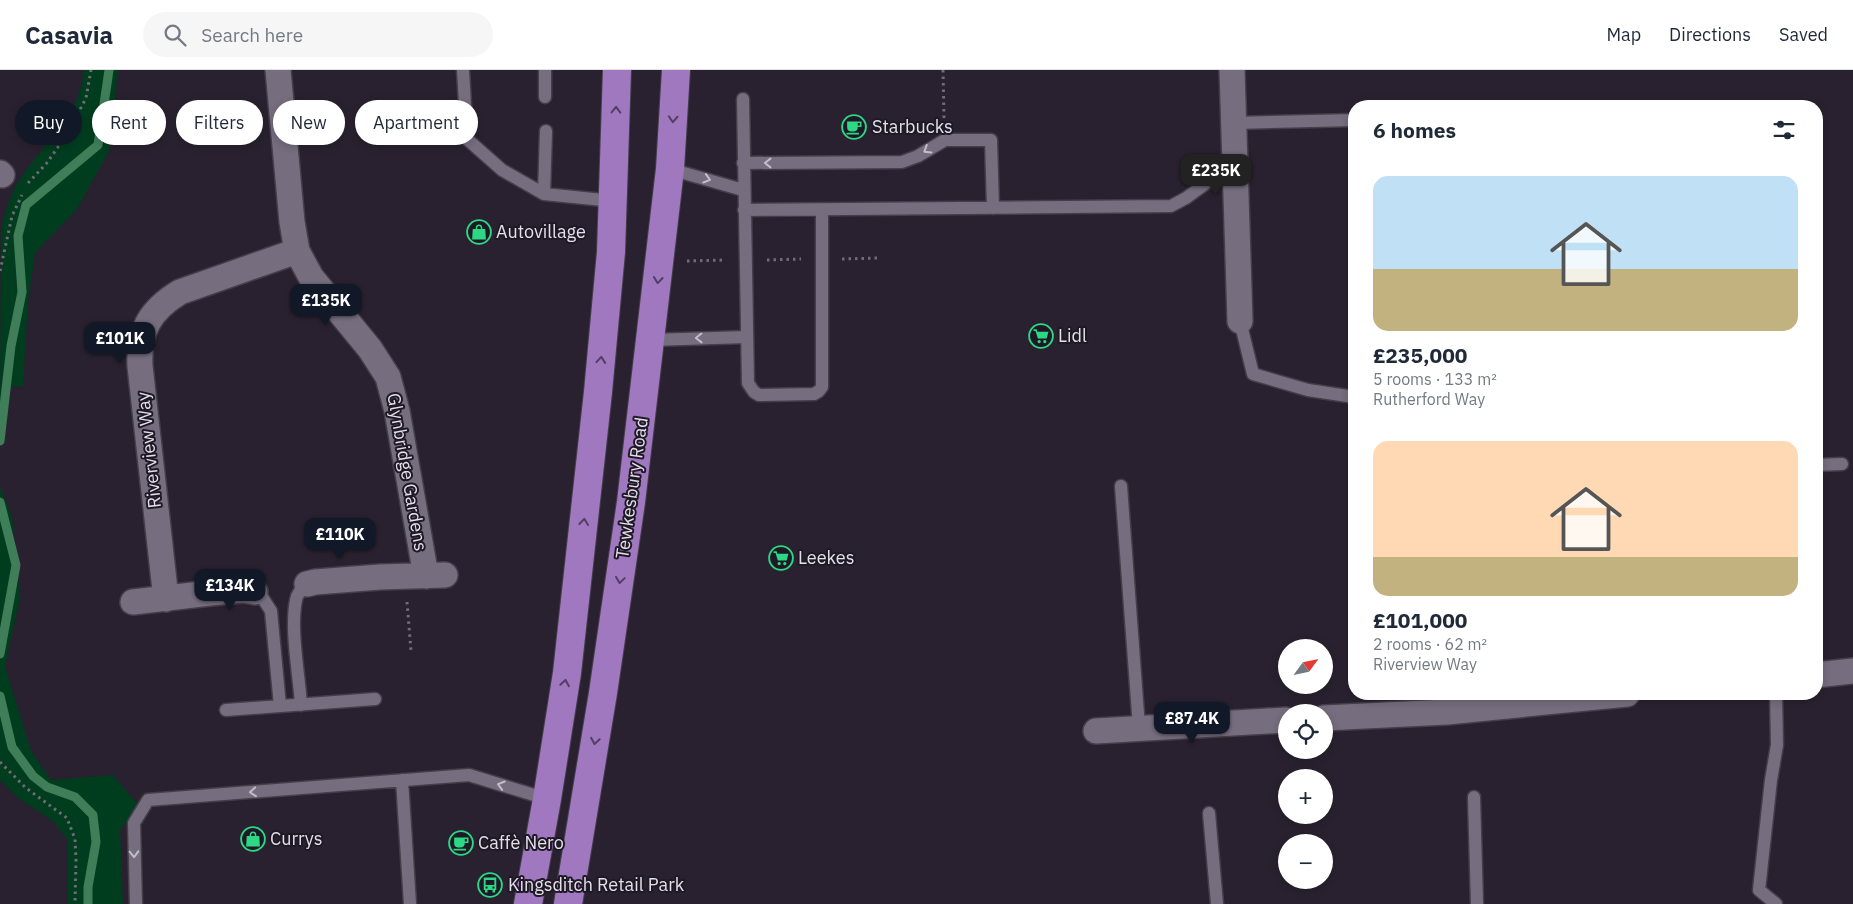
<!DOCTYPE html>
<html lang="en">
<head>
<meta charset="utf-8">
<style>
  :root { --surface:#fff; --page:#f6f6f7; --text:#1f2937; --muted:#747a83; --line:#e0e1e3; --accent:#111827 }
  body { margin:0; font-family:"IBM Plex Sans",sans-serif; background:var(--page); color:var(--text); height:100vh; display:flex; flex-direction:column; font-size:19px; white-space:nowrap }
  * { box-sizing:border-box; margin:0 }
  p { font-size:16px; color:var(--muted) }
  .icon { flex:none; width:28px; height:28px; fill:none; stroke:currentColor; stroke-width:2; stroke-linecap:round; stroke-linejoin:round }
  .map { position:relative; flex:1; overflow:hidden }
  .panel { position:absolute; left:1348px; top:30px; width:475px; height:600px; display:flex; flex-direction:column; background:var(--surface); border-radius:20px; box-shadow:0 2px 8px #0003 }
  .panel>* { flex:none }
  .banner { position:absolute; left:15px; top:30px; width:475px; height:45px; display:flex; gap:10px }
  .needle { width:32px; rotate:57deg }
  .controls { position:absolute; left:1278px; top:569px; display:grid; gap:10px }
  .controls a { display:grid; place-items:center; width:55px; height:55px; border-radius:50%; background:var(--surface); box-shadow:0 2px 8px #0003; font-size:25px }
  .price { position:absolute; translate:-50% -42px; padding:0 11px; border-radius:10px; background:var(--accent); color:#fff; font-size:16px; line-height:32px; filter:drop-shadow(0 1px 2px #0008) }
  .price::after { content:''; position:absolute; left:50%; top:30px; width:15px; height:11px; margin-left:-8px; background:inherit; clip-path:polygon(0 0,100% 0,50% 100%) }
  .price.active { background:#222; color:#fff }
  ul { padding:0; list-style:none }
  li { display:grid; align-content:center; gap:10px; height:265px; padding:0 25px }
  li span { display:grid; place-items:center; height:155px; border-radius:15px; color:#555 }
  li>.icon { margin-inline-start:auto }
  span .icon { width:90px; height:90px; fill:#fffc; stroke-width:1 }
  li b { font-size:21px }
  h2 { display:flex; justify-content:space-between; align-items:center; height:60px; padding:0 25px; font-size:21px }
  .pill { padding:0 18px; border-radius:22px; background:var(--surface); box-shadow:0 2px 8px #0003; font-size:18px; line-height:45px }
  .pill.active { background:var(--accent); color:#fff }
  header { display:flex; align-items:center; gap:30px; box-sizing:border-box; height:70px; padding:0 25px; background:var(--surface); border-bottom:1px solid var(--line) }
  header strong { font-size:24px }
  nav { display:flex; gap:28px; margin-inline-start:auto; font-size:18px }
  .search { width:350px; height:45px; background:var(--page); display:flex; align-items:center; gap:12px; box-sizing:border-box; padding:0 18px; border-radius:28px; color:var(--muted); font-size:19px }
  .map>svg:first-child { display:block }
  .green { fill:#003d1f }
  .lines { fill:none; stroke-linecap:round; stroke-linejoin:round }
  .stream { stroke:#407e59; stroke-width:9 }
  .lane-casing { stroke:#443e49; stroke-width:15 }
  .street-casing { stroke:#443e49; stroke-width:28 }
  .highway-casing { stroke:#443e49; stroke-width:30 }
  .path { stroke:#726b78; stroke-width:3; stroke-dasharray:2.5 4; stroke-linecap:butt }
  .lane { stroke:#766e7f; stroke-width:12 }
  .street { stroke:#766e7f; stroke-width:25 }
  .highway { stroke:#a078c0; stroke-width:28 }
  .oneway { stroke:#533e64 }
  .oneway2 { stroke:#c3bdc9 }
  .labels { text-anchor:middle; stroke-width:4; stroke-linejoin:round; paint-order:stroke }
  .poi-label { font-size:18px; fill:#e4dfe9; stroke:#1f1826; text-anchor:start }
  .street-label { font-size:18px; fill:#e4dfe9; stroke:#1f1826 }
</style>
</head>
<body>
<header>
<strong>Casavia</strong>
<div class="search"><svg class="icon" aria-label="search" viewBox="0 0 24 24"><circle cx="10" cy="10" r="6"/><path d="M15 15l6 6"/></svg>Search here</div>
<nav><a>Map</a><a>Directions</a><a>Saved</a></nav>
</header>
<div class="map">
<svg width="1853" height="834" viewBox="0 0 1853 834">
  <rect width="100%" height="100%" fill="#29212f"/>
  <path class="green" d="M 83,0 L 118,0 L 109,81 L 77,139 L 35,183 L 28,230 L 23,316 L 4,317 L 0,344 L 1,160 C 5,143 10,124 20,109 C 41,76 84,42 83,0 Z
    M 0,417 L 12,447 L 20,527 L 5,596 L 31,681 L 51,710 L 113,705 L 138,735 L 120,760 L 123,834 L 68,834 L 68,770 L 53,751 L 18,728 L 0,710 Z"/>
  <g class="lines">
    <path class="stream" d="M 0,371 L 11,276 L 22,222 L 18,166 L 26,135 L 98,75 L 109,0
      M 0,432 L 16,495 L 0,584
      M 0,626 L 12,677 L 33,706 L 47,717 L 75,727 L 93,745 L 96,772 L 88,817 L 88,834"/>
    <g class="lane-casing">
      <path id="lane" d="M 463,0 L 467,69 L 502,100 L 544,124
        M 545,0 L 545,27
        M 743,29 L 748,313 L 754,322 L 759,325 L 814,324 L 819,321 L 822,317 L 822,140
        M 1234,53 L 1354,50
        M 546,61 L 544,124 L 613,131
        M 743,93 L 902,92 L 918,86 L 945,70 L 991,70 L 993,138
        M 670,99 L 743,120
        M 744,140 L 1171,136 L 1186,128 L 1235,92
        M 1240,251 L 1253,304 L 1308,320 L 1354,327
        M 651,270 L 747,267
        M 1816,395 L 1842,394
        M 1121,416 L 1139,657
        M 255,522 L 262,527 L 271,541 L 280,636
        M 1445,624 L 1447,642
        M 1776,624 L 1777,675 L 1771,710 L 1759,820 L 1776,834
        M 301,635 C 299,603 290,560 296,530 C 297,523 302,519 307,514
        M 226,640 L 375,629
        M 402,710 L 410,834
        M 1474,727 L 1477,834
        M 1209,743 L 1217,834
        M 136,834 L 134,753 L 148,730 L 469,705 L 547,729"/>
    </g>
    <g class="street-casing">
      <path id="street" d="M 278,0 L 292,152 L 297,181 L 311,207 L 370,279 L 388,307 L 397,341 L 426,506
        M 1232,0 L 1240,251
        M 0,103 L 2,105
        M 307,514 L 315,512 L 380,507 L 445,505
        M 166,529 L 140,296 C 138,261 150,240 180,222 L 297,181
        M 133,532 L 210,523 L 243,520 L 255,522
        M 1816,605 L 1853,601
        M 1324,648 L 1447,642 L 1627,624
        M 1096,661 L 1286,650"/>
    </g>
    <g class="highway-casing">
      <path id="highway" d="M 528,834 L 547,729 L 567,603 L 598,322 L 611,182 L 617,0
        M 568,834 L 603,623 L 631,432 L 670,99 L 676,0"/>
    </g>
    <path class="path" d="M 943,0 L 944,49
      M 28,113 L 46,94 L 68,63 L 86,28 L 91,0
      M 842,189 L 878,188
      M 767,190 L 801,189
      M 687,191 L 726,190
      M 0,201 L 12,146 L 22,125
      M 407,532 L 411,581
      M 0,692 L 26,718 L 67,748 L 75,769 L 76,789 L 75,834"/>
    <use href="#lane" class="lane"/>
    <use href="#street" class="street"/>
    <use href="#highway" class="highway"/>
  </g>
  <defs><path id="oneway-chevron" d="M-2-3.5L2.5 0L-2 3.5" fill="none" stroke-width="1.6" stroke-linecap="round" stroke-linejoin="round" transform="scale(1.25)"/></defs>
  <g class="oneway">
    <use href="#oneway-chevron" transform="translate(616 40) rotate(-89)"/>
    <use href="#oneway-chevron" transform="translate(673 49) rotate(93)"/>
    <use href="#oneway-chevron" transform="translate(658 210) rotate(96)"/>
    <use href="#oneway-chevron" transform="translate(601 290) rotate(-85)"/>
    <use href="#oneway-chevron" transform="translate(584 452) rotate(-84)"/>
    <use href="#oneway-chevron" transform="translate(620 510) rotate(98)"/>
    <use href="#oneway-chevron" transform="translate(565 613) rotate(-81)"/>
    <use href="#oneway-chevron" transform="translate(595 671) rotate(99)"/>
  </g>
  <g class="oneway2">
    <use href="#oneway-chevron" transform="translate(927 80) rotate(148)"/>
    <use href="#oneway-chevron" transform="translate(768 93) rotate(-180)"/>
    <use href="#oneway-chevron" transform="translate(707 109) rotate(17)"/>
    <use href="#oneway-chevron" transform="translate(699 268) rotate(179)"/>
    <use href="#oneway-chevron" transform="translate(501 715) rotate(-163)"/>
    <use href="#oneway-chevron" transform="translate(253 722) rotate(175)"/>
    <use href="#oneway-chevron" transform="translate(134 784) rotate(88)"/>
  </g>
  <defs>
    <g id="cafe-ring" transform="scale(1.25)"><circle r="9.5" fill="#1f1826" stroke="#2cd884" stroke-width="1.5"/><path d="M-5.5-4.5H6V0H3Q3 3.5 0 3.5H-2.5Q-5.5 3.5-5.5 0ZM3-3.2v2h1.7v-2ZM-6 4.5H4V6H-6Z" fill="#2cd884"/></g>
    <g id="shop-ring" transform="scale(1.25)"><circle r="9.5" fill="#1f1826" stroke="#2cd884" stroke-width="1.5"/><path d="M-5-2.5h2.3a2.7 3.5 0 0 1 5.4 0H5L5.5 6h-11ZM-1.5-2.5h3a1.5 2.3 0 0 0-3 0Z" fill="#2cd884"/></g>
    <g id="supermarket-ring" transform="scale(1.25)"><circle r="9.5" fill="#1f1826" stroke="#2cd884" stroke-width="1.5"/><path d="M-6-5.5h2.5l.6 2H6L4.5 2H-2.5L-4.4-4H-6ZM-1.5 3.2a1.3 1.3 0 1 0 .1 0ZM3 3.2a1.3 1.3 0 1 0 .1 0Z" fill="#2cd884"/></g>
    <g id="bus-ring" transform="scale(1.25)"><circle r="9.5" fill="#1f1826" stroke="#2cd884" stroke-width="1.5"/><path d="M-5-6H5V4H4V6H2V4H-2V6H-4V4H-5ZM-3.5-4V0h7V-4ZM-3.5 1.2v1.5H-2V1.2ZM2 1.2v1.5H3.5V1.2Z" fill="#2cd884"/></g>
  </defs>
  <g fill-rule="evenodd">
    <use href="#cafe-ring" x="854" y="57"/>
    <use href="#shop-ring" x="479" y="162"/>
    <use href="#supermarket-ring" x="1041" y="266"/>
    <use href="#supermarket-ring" x="781" y="488"/>
    <use href="#shop-ring" x="253" y="769"/>
    <use href="#cafe-ring" x="461" y="773"/>
    <use href="#bus-ring" x="490" y="815"/>
  </g>
  <g class="labels">
    <g class="poi-label">
      <text x="872" y="63">Starbucks</text>
      <text x="496" y="168">Autovillage</text>
      <text x="1058" y="272">Lidl</text>
      <text x="798" y="494">Leekes</text>
      <text x="270" y="775">Currys</text>
      <text x="478" y="779">Caffè Nero</text>
      <text x="508" y="821">Kingsditch Retail Park</text>
    </g>
    <g class="street-label">
      <text transform="translate(149 380) rotate(-96)" y="6">Riverview Way</text>
      <text transform="translate(407 402) rotate(80)" y="6">Glynbridge Gardens</text>
      <text transform="translate(632 418) rotate(-82)" y="6">Tewkesbury Road</text>
    </g>
  </g>
</svg>
<div class="controls">
<a><svg class="needle" viewBox="-14 -14 28 28"><path d="M0-13l5 13h-10z" fill="#e53935"/><path d="M0 13l5-13h-10z" fill="#747a83"/></svg></a>
<a><svg class="icon" aria-label="locate" viewBox="0 0 24 24"><circle cx="12" cy="12" r="6"/><path d="M12 2v4M12 18v4M2 12h4M18 12h4"/></svg></a>
<a>+</a>
<a>−</a>
</div>
<b class="price active" style="left:1216px;top:126px">£235K</b>
<b class="price" style="left:326px;top:256px">£135K</b>
<b class="price" style="left:120px;top:294px">£101K</b>
<b class="price" style="left:340px;top:490px">£110K</b>
<b class="price" style="left:230px;top:541px">£134K</b>
<b class="price" style="left:1192px;top:674px">£87.4K</b>
<div class="banner">
<a class="pill active">Buy</a>
<a class="pill">Rent</a>
<a class="pill">Filters</a>
<a class="pill">New</a>
<a class="pill">Apartment</a>
</div>
<section class="panel">
<h2>6 homes<svg class="icon" aria-label="filters" viewBox="0 0 24 24"><path d="M4 7h16M4 17h16"/><circle cx="9" cy="7" r="2"/><circle cx="15" cy="17" r="2"/></svg></h2>
<ul>
<li><span style="background:linear-gradient(#bfe0f5 60%,#c2b280 0)"><svg class="icon" aria-label="home" viewBox="0 0 24 24"><path d="M3 11l9-7 9 7M6 9v11h12V9"/></svg></span><div><b>£235,000</b><p>5 rooms · 133 m²</p><p>Rutherford Way</p></div></li>
<li><span style="background:linear-gradient(#ffd9b3 75%,#c2b280 0)"><svg class="icon" aria-label="home" viewBox="0 0 24 24"><path d="M3 11l9-7 9 7M6 9v11h12V9"/></svg></span><div><b>£101,000</b><p>2 rooms · 62 m²</p><p>Riverview Way</p></div></li>
</ul>
</section>
</div>
</body>
</html>
